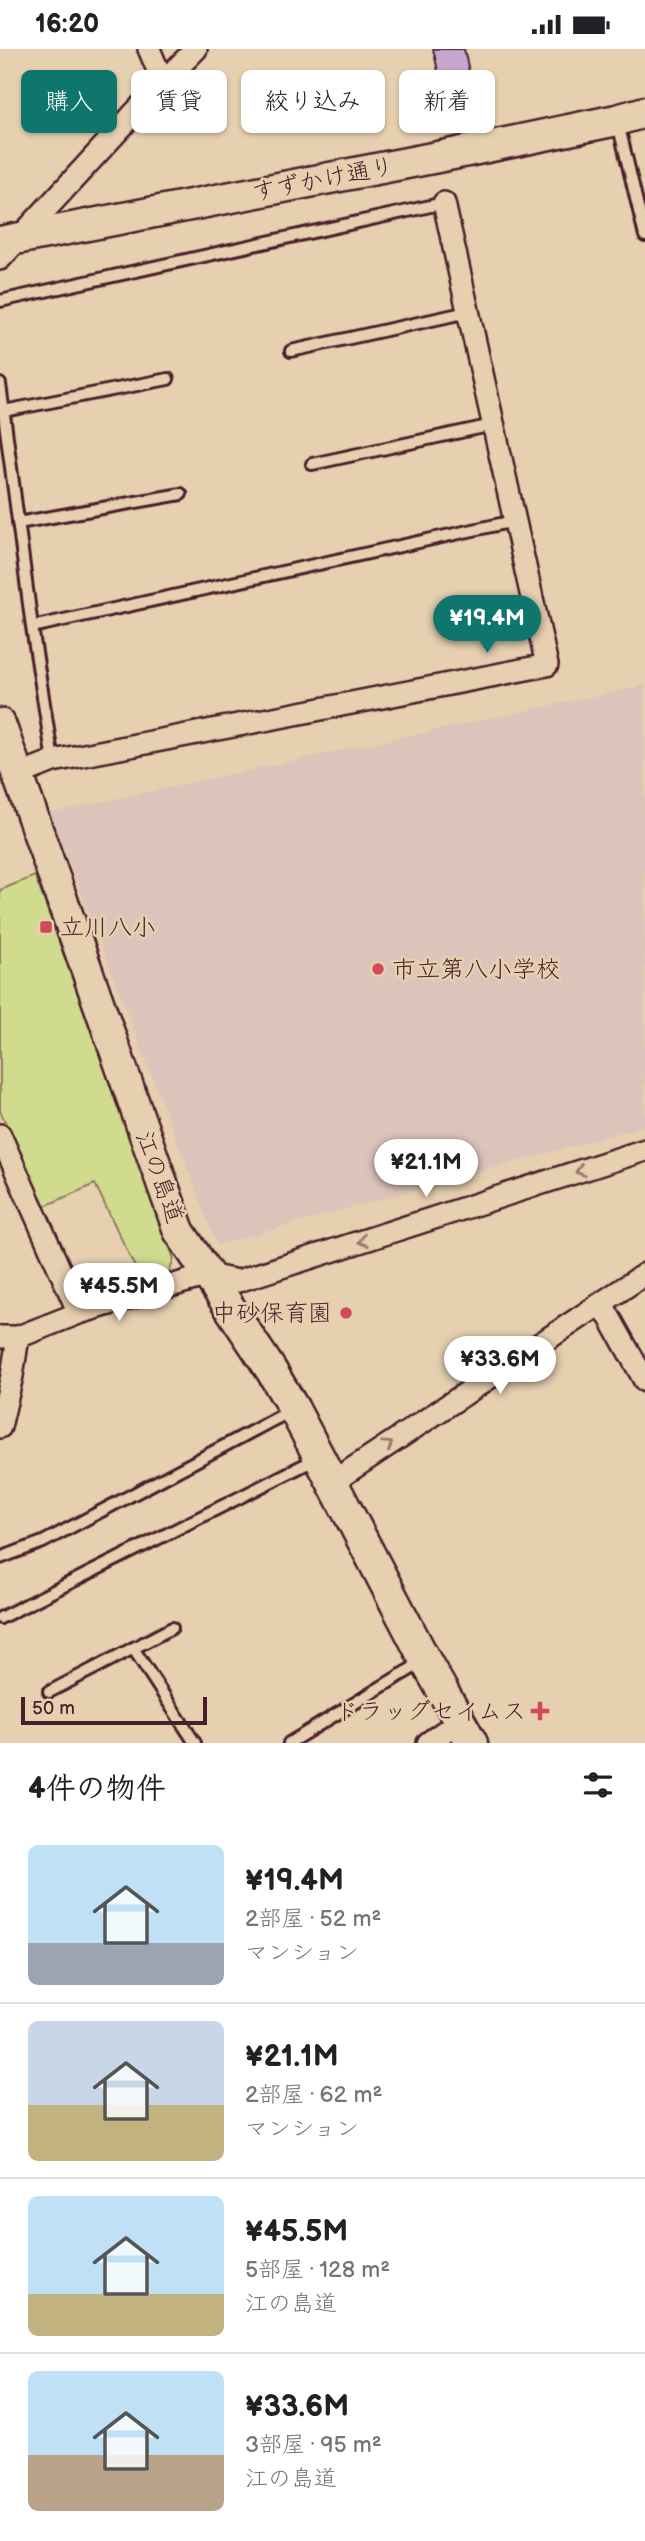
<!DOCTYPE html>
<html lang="ja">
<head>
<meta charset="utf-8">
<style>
  :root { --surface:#fff; --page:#f2f2f2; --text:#202124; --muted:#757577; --line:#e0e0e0; --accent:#0f766e }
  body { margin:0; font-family:"Balsamiq Sans","Klee One",sans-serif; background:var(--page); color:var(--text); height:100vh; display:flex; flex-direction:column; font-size:26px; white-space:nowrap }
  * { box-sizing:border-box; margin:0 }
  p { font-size:23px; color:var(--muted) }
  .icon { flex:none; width:38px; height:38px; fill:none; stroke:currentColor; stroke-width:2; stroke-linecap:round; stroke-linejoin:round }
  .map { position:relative; height:1694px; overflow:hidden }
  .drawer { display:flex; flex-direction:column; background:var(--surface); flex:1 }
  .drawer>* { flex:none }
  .top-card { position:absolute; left:21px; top:21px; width:604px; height:63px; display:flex; gap:14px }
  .scale { position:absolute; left:21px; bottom:18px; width:186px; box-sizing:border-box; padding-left:7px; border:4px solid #4a1f2b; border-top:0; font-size:19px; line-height:24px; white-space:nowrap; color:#4a1f2b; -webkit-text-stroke:5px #e6d0b0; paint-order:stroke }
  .price { position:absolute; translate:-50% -60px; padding:0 16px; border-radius:24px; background:#fff; color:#222; font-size:23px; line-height:46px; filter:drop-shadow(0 2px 4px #0008) }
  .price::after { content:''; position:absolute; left:50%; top:42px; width:21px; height:16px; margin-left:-10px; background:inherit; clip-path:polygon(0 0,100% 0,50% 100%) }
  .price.current { background:var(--accent); color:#fff }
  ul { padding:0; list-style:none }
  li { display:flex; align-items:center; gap:21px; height:175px; padding:0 28px }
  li+li { border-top:2px solid var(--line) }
  li span { display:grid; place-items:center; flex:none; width:196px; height:140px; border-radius:10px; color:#555 }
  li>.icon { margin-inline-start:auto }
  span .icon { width:84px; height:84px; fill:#fffc; stroke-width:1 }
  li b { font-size:30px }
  h2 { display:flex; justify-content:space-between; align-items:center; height:84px; padding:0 28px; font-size:30px }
  .chip { padding:0 24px; border-radius:10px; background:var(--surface); box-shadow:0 2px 5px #0004; font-size:24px; line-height:63px }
  .chip.current { background:var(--accent); color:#fff }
  .status { display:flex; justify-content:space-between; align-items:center; height:49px; padding:0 35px; background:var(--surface); direction:ltr }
  .status svg { height:19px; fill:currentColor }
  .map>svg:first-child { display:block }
  .built { fill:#ddc4ba }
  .green { fill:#d0db8e; stroke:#8d7d5c; stroke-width:2 }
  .building { fill:#c7a7d2; stroke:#4a1f2b; stroke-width:2 }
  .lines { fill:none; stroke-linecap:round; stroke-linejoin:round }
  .lane-casing { stroke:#4a1f2b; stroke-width:16 }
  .street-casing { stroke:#4a1f2b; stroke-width:26 }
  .secondary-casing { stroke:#4a1f2b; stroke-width:35 }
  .lane { stroke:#e6d0b0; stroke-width:10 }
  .street { stroke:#e6d0b0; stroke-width:21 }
  .secondary { stroke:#e6d0b0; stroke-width:30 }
  .oneway { stroke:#98786e }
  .poi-dot { fill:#d1495b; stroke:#e6d0b0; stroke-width:2.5 }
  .labels { text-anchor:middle; stroke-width:5; stroke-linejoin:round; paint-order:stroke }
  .street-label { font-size:24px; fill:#4a1f2b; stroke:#e6d0b0 }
  .poi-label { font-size:24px; fill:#4a1f2b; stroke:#e6d0b0; text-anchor:start }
</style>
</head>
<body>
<div class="status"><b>16:20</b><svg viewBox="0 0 49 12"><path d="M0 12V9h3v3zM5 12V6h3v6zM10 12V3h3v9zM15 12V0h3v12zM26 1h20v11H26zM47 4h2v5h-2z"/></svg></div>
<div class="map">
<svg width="645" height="1694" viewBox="0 0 645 1694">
  <rect width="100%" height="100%" fill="#e6d0b0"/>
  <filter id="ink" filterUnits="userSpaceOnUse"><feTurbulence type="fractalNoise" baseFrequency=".0143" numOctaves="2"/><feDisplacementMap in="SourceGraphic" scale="14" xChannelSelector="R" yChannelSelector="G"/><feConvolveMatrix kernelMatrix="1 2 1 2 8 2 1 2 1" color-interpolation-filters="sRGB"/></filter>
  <g filter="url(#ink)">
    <path class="built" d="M 645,636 L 645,1077 L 217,1196 L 50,764 Z"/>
    <path class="green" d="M 35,827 L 174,1210 L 168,1227 L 143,1235 L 95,1135 L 45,1157 L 0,1062 L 0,841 Z"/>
    <path class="building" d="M 433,0 L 464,0 L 473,40 L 444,48 Z"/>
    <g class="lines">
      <g class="lane-casing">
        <path id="lane" d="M 618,74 L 645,187
          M 0,252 L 444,154
          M 291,302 L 468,263
          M 0,335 L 32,578 L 53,712
          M 4,362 L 168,330
          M 312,415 L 493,376
          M 18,474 L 181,445
          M 32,578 L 514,472
          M 0,1509 L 43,1493 L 294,1360
          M 0,1569 L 316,1410
          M 133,1599 L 195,1694
          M 49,1643 L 172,1579
          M 289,1694 L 424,1612"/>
      </g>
      <g class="street-casing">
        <path id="street" d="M 163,33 L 196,0
          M 0,210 L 163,33 L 149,0
          M 18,726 L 53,712 L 547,616 L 444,154
          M 0,1086 L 79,1264
          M 602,1255 L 645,1332
          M 0,1288 L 18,1288 L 79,1264 L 208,1226 L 238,1232 L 645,1101
          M 0,1378 L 12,1327 L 18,1288
          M 331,1434 L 645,1225
          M 428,1694 L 458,1673"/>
      </g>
      <g class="secondary-casing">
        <path id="secondary" d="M 0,193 L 453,105 L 617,71 L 645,63
          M 0,675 L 179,1182 L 271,1321 L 294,1360 L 425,1611 L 472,1694"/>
      </g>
      <use href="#lane" class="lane"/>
      <use href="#street" class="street"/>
      <use href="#secondary" class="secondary"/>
    </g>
    <defs><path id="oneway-chevron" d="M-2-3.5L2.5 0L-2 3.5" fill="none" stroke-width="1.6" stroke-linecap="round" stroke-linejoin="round" transform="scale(1.75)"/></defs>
    <g class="oneway">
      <use href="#oneway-chevron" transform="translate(580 1122) rotate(162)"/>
      <use href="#oneway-chevron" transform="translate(363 1192) rotate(162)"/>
      <use href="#oneway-chevron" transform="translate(388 1396) rotate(-34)"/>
    </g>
  </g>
  <g class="poi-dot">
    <rect x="39" y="871" width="14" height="14" rx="3.5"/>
    <circle cx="378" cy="920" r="7"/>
    <circle cx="346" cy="1264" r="7"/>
    <path d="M536.5 1651.5h7v7h7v7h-7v7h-7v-7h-7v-7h7z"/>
  </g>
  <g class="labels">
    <g class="street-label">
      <text transform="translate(323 130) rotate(-11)" y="8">すずかけ通り</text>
      <text transform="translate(160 1128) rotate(70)" y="8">江の島道</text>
    </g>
    <g class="poi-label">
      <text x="60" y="886">立川八小</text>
      <text x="392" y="928">市立第八小学校</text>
      <text x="332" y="1272" text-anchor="end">中砂保育園</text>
      <text x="526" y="1670" text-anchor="end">ドラッグセイムス</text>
    </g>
  </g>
</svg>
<div class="scale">50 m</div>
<b class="price current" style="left:487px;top:606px">¥19.4M</b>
<b class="price" style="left:426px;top:1150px">¥21.1M</b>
<b class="price" style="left:119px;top:1274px">¥45.5M</b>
<b class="price" style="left:500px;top:1347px">¥33.6M</b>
<div class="top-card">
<a class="chip current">購入</a>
<a class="chip">賃貸</a>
<a class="chip">絞り込み</a>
<a class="chip">新着</a>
</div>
</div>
<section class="drawer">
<h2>4件の物件<svg class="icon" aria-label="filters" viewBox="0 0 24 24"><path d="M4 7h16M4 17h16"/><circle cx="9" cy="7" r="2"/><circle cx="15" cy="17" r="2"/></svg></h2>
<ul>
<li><span style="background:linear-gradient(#bfe0f5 70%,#9aa5b1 0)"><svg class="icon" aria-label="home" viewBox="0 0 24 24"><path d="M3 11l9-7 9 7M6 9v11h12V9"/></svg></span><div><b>¥19.4M</b><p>2部屋 · 52 m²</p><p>マンション</p></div></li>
<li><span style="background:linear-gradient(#c9d6e8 60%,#c2b280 0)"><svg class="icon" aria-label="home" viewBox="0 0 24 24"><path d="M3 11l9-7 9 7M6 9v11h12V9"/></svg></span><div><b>¥21.1M</b><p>2部屋 · 62 m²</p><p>マンション</p></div></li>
<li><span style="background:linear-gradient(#bfe0f5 70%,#c2b280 0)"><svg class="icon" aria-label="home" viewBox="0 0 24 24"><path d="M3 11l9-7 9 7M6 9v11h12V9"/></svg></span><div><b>¥45.5M</b><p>5部屋 · 128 m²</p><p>江の島道</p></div></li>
<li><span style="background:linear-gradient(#bfe0f5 60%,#b9a48a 0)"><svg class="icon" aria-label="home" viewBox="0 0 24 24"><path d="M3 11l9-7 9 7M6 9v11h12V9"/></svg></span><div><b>¥33.6M</b><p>3部屋 · 95 m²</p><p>江の島道</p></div></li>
</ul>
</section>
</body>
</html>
